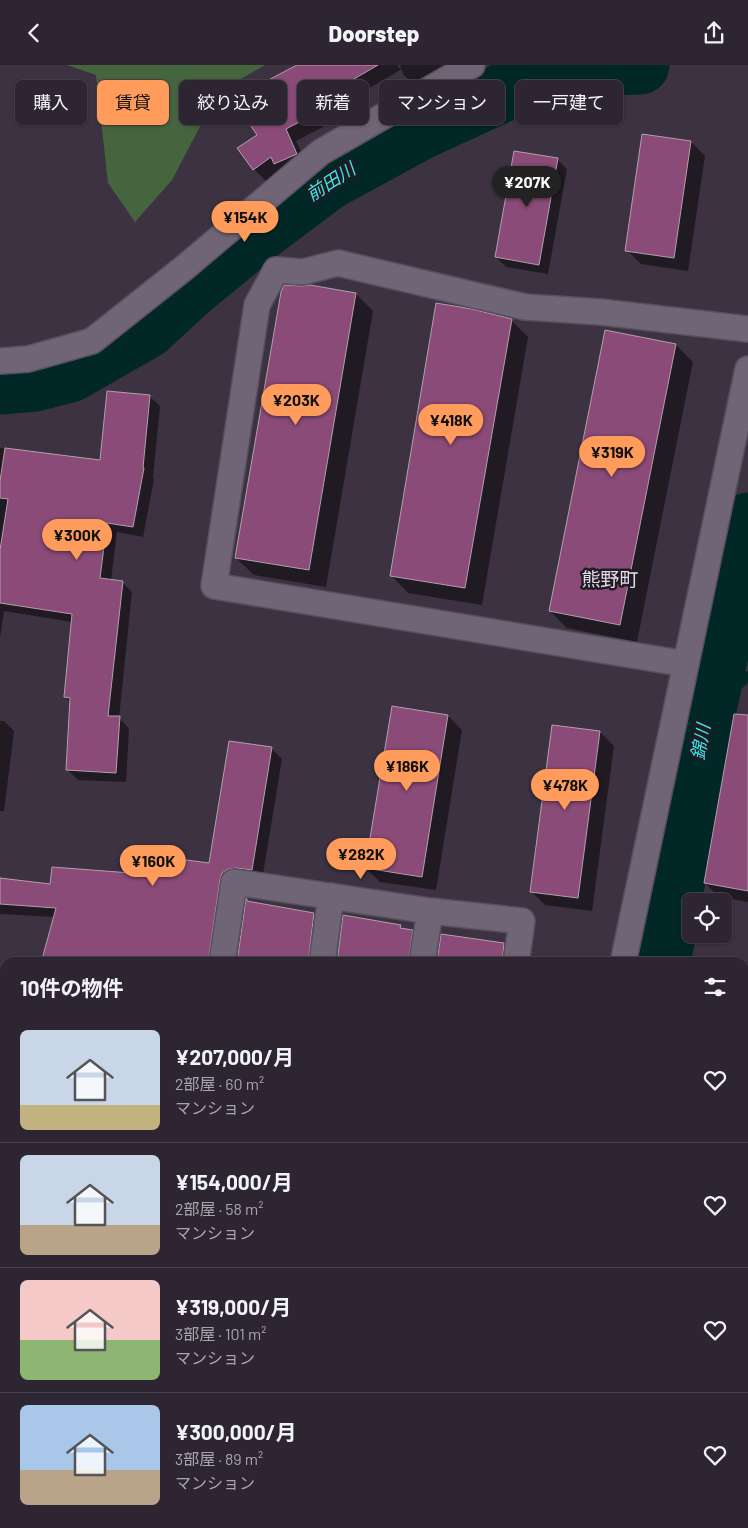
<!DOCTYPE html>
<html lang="ja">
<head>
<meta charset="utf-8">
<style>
  :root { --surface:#2d2632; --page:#352e3a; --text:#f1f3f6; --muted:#a7a5ac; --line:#48434d; --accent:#ff9b5b }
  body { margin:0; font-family:Barlow,"Noto Sans JP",sans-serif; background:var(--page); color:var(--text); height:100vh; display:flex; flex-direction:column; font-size:19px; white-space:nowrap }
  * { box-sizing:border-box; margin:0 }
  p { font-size:16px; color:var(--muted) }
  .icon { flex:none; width:28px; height:28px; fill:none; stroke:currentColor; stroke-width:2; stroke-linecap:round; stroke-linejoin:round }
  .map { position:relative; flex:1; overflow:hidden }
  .drawer { position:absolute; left:0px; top:892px; width:749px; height:571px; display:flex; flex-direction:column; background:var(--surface); border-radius:15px 15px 0 0; box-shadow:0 1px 4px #0004,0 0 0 1px var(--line) }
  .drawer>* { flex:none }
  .guide { position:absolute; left:15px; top:15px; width:719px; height:45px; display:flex; gap:10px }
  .buttons { position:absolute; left:682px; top:828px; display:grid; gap:10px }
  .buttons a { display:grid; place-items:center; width:50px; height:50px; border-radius:8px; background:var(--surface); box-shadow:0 1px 4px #0004,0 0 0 1px var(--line); font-size:25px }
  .price { position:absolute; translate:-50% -42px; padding:0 11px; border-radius:18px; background:var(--accent); color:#111; font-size:16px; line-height:32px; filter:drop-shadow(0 1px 2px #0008) }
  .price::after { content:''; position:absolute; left:50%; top:30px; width:15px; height:11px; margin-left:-8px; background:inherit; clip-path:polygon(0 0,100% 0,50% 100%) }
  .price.active { background:#222; color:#fff }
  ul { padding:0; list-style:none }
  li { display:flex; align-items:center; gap:15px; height:125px; padding:0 20px }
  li+li { border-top:1px solid var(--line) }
  li span { display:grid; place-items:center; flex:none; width:140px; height:100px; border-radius:8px; color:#555 }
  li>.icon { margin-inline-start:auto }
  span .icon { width:60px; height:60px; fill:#fffc; stroke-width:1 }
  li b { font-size:21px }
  h2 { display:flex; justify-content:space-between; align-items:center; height:60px; padding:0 20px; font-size:21px }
  .pill { padding:0 18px; border-radius:8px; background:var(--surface); box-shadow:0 1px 4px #0004,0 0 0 1px var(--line); font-size:18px; line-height:45px }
  .pill.active { background:var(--accent); color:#111 }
  header { display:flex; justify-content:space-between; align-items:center; height:65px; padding:0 20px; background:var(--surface); font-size:22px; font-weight:800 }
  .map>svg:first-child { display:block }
  .green { fill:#45653e }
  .shadow { fill:#0007 }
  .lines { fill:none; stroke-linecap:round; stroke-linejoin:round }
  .stream { stroke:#012727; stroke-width:10 }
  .river { stroke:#012727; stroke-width:59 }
  .building { fill:#8a4b78; stroke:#b39fac }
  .street-casing { stroke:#574f5c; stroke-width:28 }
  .path { stroke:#736a78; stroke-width:3; stroke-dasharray:5 2.5; stroke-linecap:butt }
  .street { stroke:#706576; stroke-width:25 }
  .labels { text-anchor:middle; stroke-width:5; stroke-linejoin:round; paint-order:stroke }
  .water-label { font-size:18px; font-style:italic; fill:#3ae7e8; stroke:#211c23 }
  .quarter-label { font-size:19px; fill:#e6daee; stroke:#211c23 }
</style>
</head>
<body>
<header><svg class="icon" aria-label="back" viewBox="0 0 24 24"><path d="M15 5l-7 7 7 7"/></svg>Doorstep<svg class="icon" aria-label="share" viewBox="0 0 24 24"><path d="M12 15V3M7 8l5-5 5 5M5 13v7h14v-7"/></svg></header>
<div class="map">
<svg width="748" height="1463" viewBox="0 0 748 1463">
  <rect width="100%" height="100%" fill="#3c3242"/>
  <path class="green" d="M 67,0 L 265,0 L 218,27 L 172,115 L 135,157 L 108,118 L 96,10 Z"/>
  <path class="shadow" d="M 300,0 L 397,0 L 400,4 L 401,3 L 400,0 L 466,0 L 448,2 L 413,19 L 403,9 L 402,4 L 339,41 L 344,51 L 296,76 L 307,100 L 281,105 L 266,116 L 254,104 L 239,84 L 259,70 Z
    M 691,77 L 705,91 L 688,206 L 641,199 L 627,185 Z
    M 557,94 L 567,104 L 548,209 L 506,202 L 496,192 Z
    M 310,221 L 356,229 L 373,246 L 326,522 L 254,510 L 236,493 Z
    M 511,255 L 528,272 L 482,540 L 408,528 L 391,510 Z
    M 606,266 L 676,280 L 693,297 L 637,577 L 567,563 L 550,546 Z
    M 149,331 L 160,341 L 153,413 L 154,415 L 143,472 L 117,467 L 111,515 L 122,517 L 132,527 L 119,653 L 129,663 L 126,717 L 78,715 L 67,704 L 71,638 L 65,632 L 72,557 L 4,546 L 0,573 L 0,383 L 101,397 Z
    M 448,651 L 462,665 L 436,825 L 380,817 L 366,803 Z
    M 0,656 L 4,656 L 14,666 L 4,746 L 0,746 Z
    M 748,657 L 748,837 L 719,832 L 705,818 Z
    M 553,661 L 600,667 L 614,681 L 592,846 L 545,840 L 531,826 Z
    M 272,684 L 282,694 L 262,815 L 247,812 L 219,898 L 43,898 L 55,852 L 0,849 L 0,814 L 52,820 L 210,799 Z
    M 400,861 L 404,865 L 412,866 L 422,876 L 419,898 L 338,898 Z
    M 0,1017 L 5,1018 L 5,1060 L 0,1059 Z
    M 2,1139 L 5,1140 L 5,1394 L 0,1394 L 0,1156 Z
    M 748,1162 L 748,1218 L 744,1215 L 744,1166 L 748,1166 Z
    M 744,1296 L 748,1297 L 748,1395 L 744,1394 Z
    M 744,1453 L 748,1457 L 748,1463 L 598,1463 L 598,1459 L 744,1459 Z
    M 39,1459 L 132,1459 L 131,1463 L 39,1463 Z"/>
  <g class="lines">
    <path class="stream" d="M 706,649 L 748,611"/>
    <path class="river" d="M 0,320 L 35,317 L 70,308 L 147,264 L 189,225 L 261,166 L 329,115 L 419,66 L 506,26 L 574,2 L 640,0
      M 661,898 L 706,649 L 748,457"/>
  </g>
  <path class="building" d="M 297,0 L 378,0 L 328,29 L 333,39 L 286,64 L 297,89 L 274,99 L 271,92 L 253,105 L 237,83 L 257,70 L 240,45 L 257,21 Z
    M 642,69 L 691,76 L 674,193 L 625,186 Z
    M 514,86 L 558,93 L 539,200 L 495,192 Z
    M 284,220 L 302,221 L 310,220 L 356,228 L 309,505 L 235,493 L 281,227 Z
    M 436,238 L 472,244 L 512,254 L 465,523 L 390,511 Z
    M 605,265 L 676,279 L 620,560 L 549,546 Z
    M 107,326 L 150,330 L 143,403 L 144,403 L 133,462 L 107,458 L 100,513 L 123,516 L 108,651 L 120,651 L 116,708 L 66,705 L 70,633 L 64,632 L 72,549 L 0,538 L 0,485 L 8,434 L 0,433 L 0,416 L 5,383 L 100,395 Z
    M 392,641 L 448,650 L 422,812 L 365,803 Z
    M 734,649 L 748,650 L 748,826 L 704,818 Z
    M 552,660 L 600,666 L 578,833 L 530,827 Z
    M 229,676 L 272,682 L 252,805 L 236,803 L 228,804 L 222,808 L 220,815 L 208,898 L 41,898 L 56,843 L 0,839 L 0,813 L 50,819 L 52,802 L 131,808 L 134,788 L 209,798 Z
    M 246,833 L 247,834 L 247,836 L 314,848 L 308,898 L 237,898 Z
    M 343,850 L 401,860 L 400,863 L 413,865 L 408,898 L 337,898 Z
    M 441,869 L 504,878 L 502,898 L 437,898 Z"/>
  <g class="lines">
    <g class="street-casing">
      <path id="street" d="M 0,296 L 28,294 L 92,276 L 184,203 L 321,87 L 472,0
        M 686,599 L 214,521 L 257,240 L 276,205 L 303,207 L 338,198 L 525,242 L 601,247 L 748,264
        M 222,898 L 234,817 L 430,846 L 522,856 L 516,898
        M 322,898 L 331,831
        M 422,898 L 430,846
        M 623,898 L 748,304
        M 553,1463 L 554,1459"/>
    </g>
    <path class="path" d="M 0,1073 L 5,1074"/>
    <use href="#street" class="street"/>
  </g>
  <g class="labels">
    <g class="water-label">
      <text transform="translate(331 117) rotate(-33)" y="6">前田川</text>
      <text transform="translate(701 677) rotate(-80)" y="6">錦川</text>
    </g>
    <g class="quarter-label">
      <text x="610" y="521">熊野町</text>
    </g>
  </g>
</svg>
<div class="buttons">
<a><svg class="icon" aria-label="locate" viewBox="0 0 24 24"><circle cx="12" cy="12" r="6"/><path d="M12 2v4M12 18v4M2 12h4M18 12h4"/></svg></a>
</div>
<b class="price active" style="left:527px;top:143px">¥207K</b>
<b class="price" style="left:245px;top:178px">¥154K</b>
<b class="price" style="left:296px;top:361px">¥203K</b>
<b class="price" style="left:451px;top:381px">¥418K</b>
<b class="price" style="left:612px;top:413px">¥319K</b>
<b class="price" style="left:77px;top:496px">¥300K</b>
<b class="price" style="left:407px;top:727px">¥186K</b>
<b class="price" style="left:565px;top:746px">¥478K</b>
<b class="price" style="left:361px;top:815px">¥282K</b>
<b class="price" style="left:153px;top:822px">¥160K</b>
<div class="guide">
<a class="pill">購入</a>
<a class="pill active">賃貸</a>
<a class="pill">絞り込み</a>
<a class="pill">新着</a>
<a class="pill">マンション</a>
<a class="pill">一戸建て</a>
</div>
<section class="drawer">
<h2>10件の物件<svg class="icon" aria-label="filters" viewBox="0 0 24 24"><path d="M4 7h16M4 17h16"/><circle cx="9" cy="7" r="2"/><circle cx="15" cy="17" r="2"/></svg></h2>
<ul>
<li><span style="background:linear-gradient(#c9d6e8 75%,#c2b280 0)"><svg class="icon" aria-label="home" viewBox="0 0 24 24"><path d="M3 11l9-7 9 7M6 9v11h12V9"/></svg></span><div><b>¥207,000/月</b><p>2部屋 · 60 m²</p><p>マンション</p></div><svg class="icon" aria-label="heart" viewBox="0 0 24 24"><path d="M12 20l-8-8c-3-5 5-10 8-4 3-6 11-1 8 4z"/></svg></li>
<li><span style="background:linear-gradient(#c9d6e8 70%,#b9a48a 0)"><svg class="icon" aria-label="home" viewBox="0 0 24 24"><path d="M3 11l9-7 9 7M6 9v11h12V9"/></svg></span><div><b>¥154,000/月</b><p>2部屋 · 58 m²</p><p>マンション</p></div><svg class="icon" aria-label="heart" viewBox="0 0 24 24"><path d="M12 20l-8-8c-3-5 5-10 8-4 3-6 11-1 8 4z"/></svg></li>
<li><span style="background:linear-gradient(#f6c9c9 60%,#8fb573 0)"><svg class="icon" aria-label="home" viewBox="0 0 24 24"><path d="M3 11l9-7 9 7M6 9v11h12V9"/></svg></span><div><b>¥319,000/月</b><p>3部屋 · 101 m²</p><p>マンション</p></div><svg class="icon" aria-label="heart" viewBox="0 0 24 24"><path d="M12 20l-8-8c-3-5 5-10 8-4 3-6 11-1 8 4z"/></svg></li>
<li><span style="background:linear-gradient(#a9c7e8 65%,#b9a48a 0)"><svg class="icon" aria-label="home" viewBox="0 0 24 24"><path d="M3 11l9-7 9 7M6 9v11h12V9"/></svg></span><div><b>¥300,000/月</b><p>3部屋 · 89 m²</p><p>マンション</p></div><svg class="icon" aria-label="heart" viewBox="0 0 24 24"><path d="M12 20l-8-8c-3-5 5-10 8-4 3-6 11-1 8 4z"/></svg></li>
</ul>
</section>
</div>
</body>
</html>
